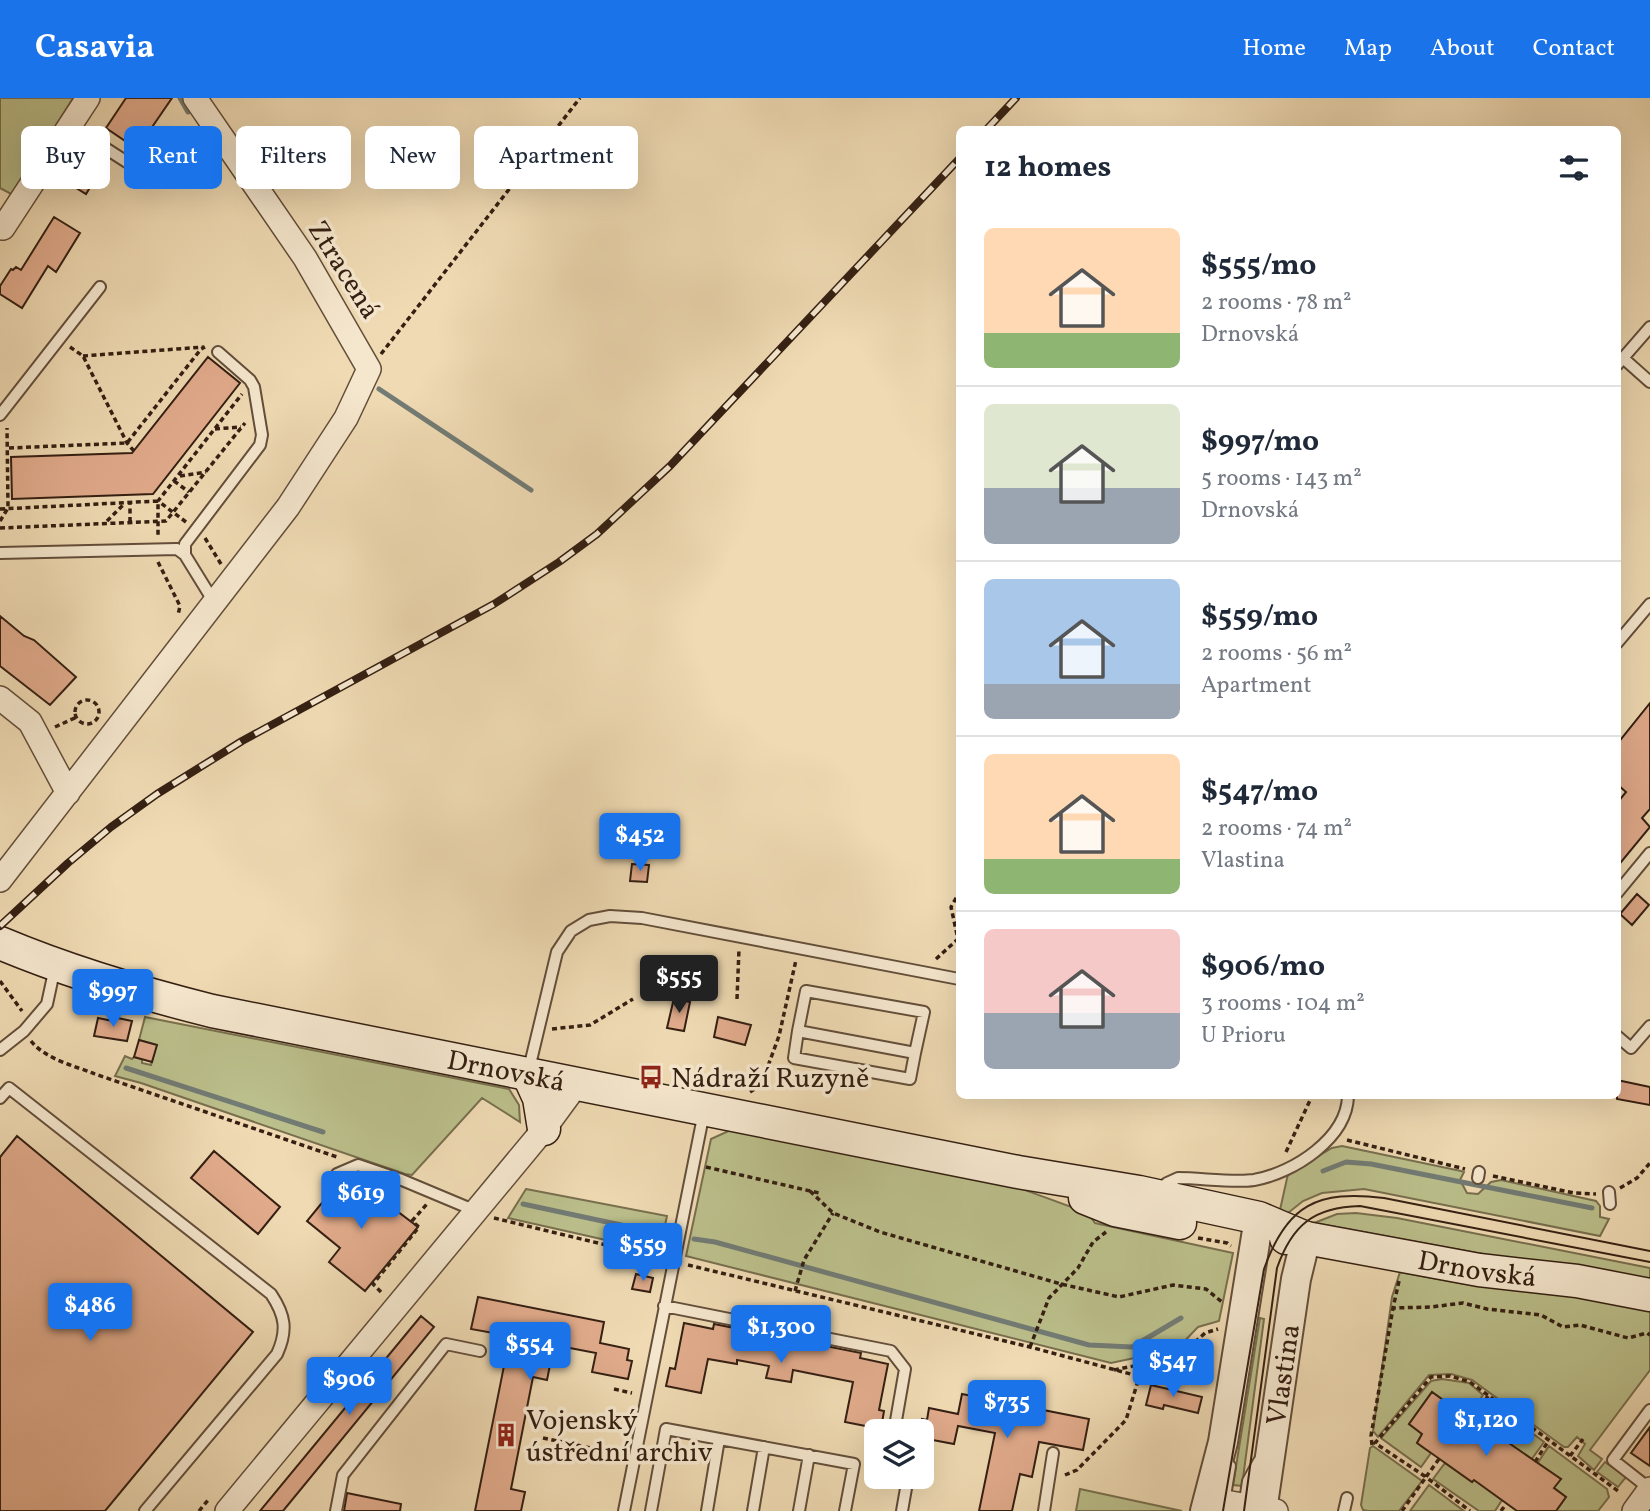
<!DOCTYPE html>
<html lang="en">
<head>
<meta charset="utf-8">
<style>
  :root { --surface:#fff; --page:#f2f2f3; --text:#1f2937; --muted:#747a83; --line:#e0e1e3; --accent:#1a73e8 }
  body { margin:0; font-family:Vollkorn,serif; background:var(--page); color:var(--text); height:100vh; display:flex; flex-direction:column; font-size:26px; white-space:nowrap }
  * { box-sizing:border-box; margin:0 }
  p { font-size:23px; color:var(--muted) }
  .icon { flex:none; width:38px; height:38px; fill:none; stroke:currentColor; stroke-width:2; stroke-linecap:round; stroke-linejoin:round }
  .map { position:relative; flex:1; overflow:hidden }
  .drawer { position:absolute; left:956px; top:28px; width:665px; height:973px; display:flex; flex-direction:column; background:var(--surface); border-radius:10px; box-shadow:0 7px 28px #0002 }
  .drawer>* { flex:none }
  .guide { position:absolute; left:21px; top:28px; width:665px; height:63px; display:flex; gap:14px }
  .controls { position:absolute; left:864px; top:1321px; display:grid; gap:14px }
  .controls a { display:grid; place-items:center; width:70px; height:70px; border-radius:10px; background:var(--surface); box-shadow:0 7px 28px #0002; font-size:35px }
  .price { position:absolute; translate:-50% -60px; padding:0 16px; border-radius:7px; background:var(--accent); color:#fff; font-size:23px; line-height:46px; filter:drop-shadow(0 2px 4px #0008) }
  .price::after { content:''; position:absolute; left:50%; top:42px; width:21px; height:16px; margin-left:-10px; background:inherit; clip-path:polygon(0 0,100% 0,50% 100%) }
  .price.current { background:#222; color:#fff }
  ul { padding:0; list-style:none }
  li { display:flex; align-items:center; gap:21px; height:175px; padding:0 28px }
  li+li { border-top:2px solid var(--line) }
  li span { display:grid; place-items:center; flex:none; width:196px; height:140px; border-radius:10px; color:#555 }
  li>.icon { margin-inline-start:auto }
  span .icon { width:84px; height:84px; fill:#fffc; stroke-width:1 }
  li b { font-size:30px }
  h2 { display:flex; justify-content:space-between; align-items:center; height:84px; padding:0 28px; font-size:30px }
  .pill { padding:0 24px; border-radius:10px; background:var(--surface); box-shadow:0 7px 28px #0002; font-size:24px; line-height:63px }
  .pill.current { background:var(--accent); color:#fff }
  header { display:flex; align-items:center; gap:42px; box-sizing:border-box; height:98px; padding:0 35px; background:var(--accent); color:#fff }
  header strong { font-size:33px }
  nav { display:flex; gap:38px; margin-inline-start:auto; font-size:24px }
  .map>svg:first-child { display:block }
  .green { fill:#bbbf8b; stroke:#786f4e; stroke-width:2 }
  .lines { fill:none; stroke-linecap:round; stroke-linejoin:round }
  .stream { stroke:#727b74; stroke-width:5 }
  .building { fill:#e1ab8c; stroke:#341f12; stroke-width:2 }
  .service-casing { stroke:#634e3a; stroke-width:14 }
  .minor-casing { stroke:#634e3a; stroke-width:26 }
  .tertiary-casing { stroke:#634e3a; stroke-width:32 }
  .secondary-casing { stroke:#341f12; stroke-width:35 }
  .path { stroke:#341f12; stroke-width:3.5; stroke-dasharray:5 3.5; stroke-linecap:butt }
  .service { stroke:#f5e7ce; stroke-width:10 }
  .minor { stroke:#f5e7ce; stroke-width:23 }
  .tertiary { stroke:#f5e7ce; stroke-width:28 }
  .secondary { stroke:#f5e7ce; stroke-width:32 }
  .tram { stroke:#341f12; stroke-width:2 }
  .rail-casing { stroke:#341f12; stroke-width:8 }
  .rail { stroke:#f5e7ce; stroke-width:5; stroke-dasharray:16; stroke-linecap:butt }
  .labels { text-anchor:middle; stroke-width:7; stroke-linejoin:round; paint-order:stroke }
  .street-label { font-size:28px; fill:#341f12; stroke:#f5e7ce }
  .poi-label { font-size:28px; fill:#341f12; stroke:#f5e7ce; text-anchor:start }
</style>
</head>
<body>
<header>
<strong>Casavia</strong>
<nav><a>Home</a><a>Map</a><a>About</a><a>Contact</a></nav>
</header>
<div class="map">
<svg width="1650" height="1413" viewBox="0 0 1650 1413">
  <rect width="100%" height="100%" fill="#efdab3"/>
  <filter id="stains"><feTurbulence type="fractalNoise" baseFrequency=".00286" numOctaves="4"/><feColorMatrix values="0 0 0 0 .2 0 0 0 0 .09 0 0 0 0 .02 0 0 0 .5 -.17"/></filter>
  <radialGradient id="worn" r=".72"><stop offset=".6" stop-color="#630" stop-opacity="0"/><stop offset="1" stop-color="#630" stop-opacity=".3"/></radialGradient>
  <path class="green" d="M 0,0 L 73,0 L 13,97 L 0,90 Z
    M 145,919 L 509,991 L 519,1007 L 520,1024 L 482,1000 L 412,1077 L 405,1076 L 141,985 L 115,978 L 125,958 L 132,961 L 134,959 L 142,961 L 142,965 L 151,967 L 156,947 L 139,942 Z
    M 735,1030 L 1003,1084 L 1088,1115 L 1095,1125 L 1233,1155 L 1219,1223 L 1198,1229 L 1177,1251 L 1111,1265 L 686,1158 L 711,1041 Z
    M 1342,1048 L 1461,1073 L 1464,1074 L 1460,1082 L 1467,1095 L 1478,1096 L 1491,1084 L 1501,1082 L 1596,1103 L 1600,1108 L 1600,1119 L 1609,1121 L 1600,1138 L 1364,1091 L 1322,1095 L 1303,1103 L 1283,1119 L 1280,1112 L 1288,1076 L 1332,1050 Z
    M 526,1091 L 667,1118 L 659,1154 L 508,1120 Z
    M 1356,1115 L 1397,1120 L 1650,1170 L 1650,1187 L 1314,1125 L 1337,1116 Z
    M 1400,1174 L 1460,1185 L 1557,1194 L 1650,1209 L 1650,1272 L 1590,1352 L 1602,1361 L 1594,1372 L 1578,1358 L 1585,1346 L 1577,1339 L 1568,1349 L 1564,1349 L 1472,1282 L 1451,1276 L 1429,1277 L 1378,1339 L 1373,1333 L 1392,1199 Z
    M 1260,1220 L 1264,1221 L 1242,1388 L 1233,1387 Z
    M 1442,1281 L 1469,1285 L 1483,1297 L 1468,1319 L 1432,1294 L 1409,1326 L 1422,1336 L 1417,1345 L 1431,1355 L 1421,1369 L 1381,1340 L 1431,1283 Z
    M 1485,1308 L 1508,1325 L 1512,1320 L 1544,1344 L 1531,1362 L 1495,1352 L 1482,1342 L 1487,1334 L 1474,1324 Z
    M 1373,1348 L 1422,1383 L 1399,1413 L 1368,1413 L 1363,1412 L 1361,1407 L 1370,1350 Z
    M 1549,1348 L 1607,1391 L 1609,1399 L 1598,1413 L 1556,1413 L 1566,1399 L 1553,1389 L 1561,1381 L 1537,1366 Z
    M 1605,1364 L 1626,1379 L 1618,1389 L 1597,1374 Z
    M 1445,1365 L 1472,1384 L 1480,1373 L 1502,1402 L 1495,1413 L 1479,1413 L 1433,1381 Z
    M 1429,1387 L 1464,1413 L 1410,1413 Z
    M 1080,1391 L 1182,1413 L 1076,1413 Z"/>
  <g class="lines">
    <path class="stream" d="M 180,0 L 188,14
      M 379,291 L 531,392
      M 126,970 L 323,1034
      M 1323,1073 L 1346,1064 L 1371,1066 L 1592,1110
      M 523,1106 L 663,1136
      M 694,1141 L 715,1144 L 1089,1247 L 1132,1249 L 1181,1220"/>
  </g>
  <path class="building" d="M 126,0 L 172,0 L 137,51 L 106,30 Z
    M 78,63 L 98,76 L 86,96 L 65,83 Z
    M 54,119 L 80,135 L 56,174 L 48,168 L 22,210 L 0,196 L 0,188 L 11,171 L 13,172 L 16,169 L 21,172 Z
    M 208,259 L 240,285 L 153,396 L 12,401 L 11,359 L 132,355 Z
    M 0,518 L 24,538 L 34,542 L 76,579 L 50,607 L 0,568 Z
    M 1650,605 L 1650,711 L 1642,720 L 1650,729 L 1617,769 L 1617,705 L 1626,694 L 1617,686 L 1617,646 Z
    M 632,766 L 649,767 L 647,784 L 630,783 Z
    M 1637,796 L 1649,807 L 1632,827 L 1620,816 Z
    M 674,900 L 690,904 L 684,933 L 667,930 Z
    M 113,919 L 132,923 L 127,943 L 94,938 L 98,920 L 113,923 Z
    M 718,919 L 751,927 L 745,947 L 714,939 Z
    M 139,942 L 157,947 L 152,964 L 134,959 Z
    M 1617,982 L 1650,989 L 1650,1007 L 1617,1001 Z
    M 17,1038 L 253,1234 L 105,1413 L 0,1413 L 0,1059 Z
    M 214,1053 L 280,1109 L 258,1136 L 191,1080 Z
    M 356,1082 L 418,1129 L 365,1193 L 329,1164 L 340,1150 L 307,1123 L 339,1084 Z
    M 636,1176 L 653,1180 L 650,1194 L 632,1191 Z
    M 478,1199 L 604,1224 L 600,1245 L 629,1251 L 627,1262 L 632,1263 L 628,1281 L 592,1274 L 596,1255 L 554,1247 L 547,1282 L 533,1279 L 511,1391 L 525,1394 L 521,1413 L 475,1413 L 510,1238 L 471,1231 Z
    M 421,1218 L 434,1229 L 283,1413 L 260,1413 Z
    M 684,1225 L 713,1231 L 714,1226 L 861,1255 L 860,1260 L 888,1266 L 879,1312 L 884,1313 L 881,1331 L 845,1324 L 853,1284 L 793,1272 L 791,1284 L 766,1280 L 769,1268 L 737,1262 L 737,1266 L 708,1261 L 701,1295 L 666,1288 L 670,1270 L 675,1271 Z
    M 1151,1287 L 1202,1299 L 1198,1315 L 1164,1307 L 1163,1311 L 1146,1307 Z
    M 1432,1294 L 1501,1344 L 1503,1341 L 1561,1381 L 1554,1390 L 1566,1399 L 1556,1413 L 1517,1413 L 1474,1382 L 1472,1384 L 1417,1345 L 1422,1336 L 1409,1326 Z
    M 962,1296 L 1089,1321 L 1083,1352 L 1039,1344 L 1032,1379 L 1020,1376 L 1012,1413 L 979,1413 L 995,1335 L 958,1328 L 954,1346 L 922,1340 L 922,1321 L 927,1322 L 929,1310 L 958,1316 Z
    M 1650,1329 L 1650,1368 L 1631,1355 Z
    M 347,1395 L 401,1406 L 400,1413 L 344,1413 Z"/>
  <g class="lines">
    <g class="service-casing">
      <path id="service" d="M 71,28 L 133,68
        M 1623,260 L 1650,284
        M 1617,267 L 1650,229
        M 0,317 L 100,189
        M 0,455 L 177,451 L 185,457
        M 214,504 L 185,457 L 185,446 L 260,347 L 262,337 L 254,289 L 250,282 L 218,254
        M 1617,545 L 1650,506
        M 1617,795 L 1650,755
        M 798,933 L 806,893 L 924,914 L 915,955 L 798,933 L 794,960 L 910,981 L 915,955
        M 1617,938 L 1631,950 L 1650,928
        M 0,952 L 24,933 L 47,906 L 55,869
        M 528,975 L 557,854 L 571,833 L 589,822 L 610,818 L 642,820 L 959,881
        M 0,1000 L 9,990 L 271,1196 C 285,1217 288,1232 277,1256 L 145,1413
        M 337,1076 L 358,1067 L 402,1082 L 476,1113
        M 1478,1080 L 1479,1074
        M 1158,1093 L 1167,1085 L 1178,1080 C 1201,1080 1233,1085 1254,1082 C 1294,1075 1347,1040 1348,998
        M 1609,1094 L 1610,1106
        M 664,1208 L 891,1253 L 905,1271 L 894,1334
        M 1650,1391 L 1613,1362 L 1650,1312
        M 1224,1404 L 1230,1368
        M 1244,1410 L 1248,1383 L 1259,1363
        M 336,1413 L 343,1377 L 446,1246 L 480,1253
        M 624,1413 L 704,1014
        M 651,1413 L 666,1331 L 854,1366 L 845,1413
        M 707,1413 L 719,1341
        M 753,1413 L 764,1349
        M 799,1413 L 809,1357
        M 902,1413 L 908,1379
        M 1044,1413 L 1053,1355
        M 1344,1413 L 1347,1400"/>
    </g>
    <g class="minor-casing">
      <path id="minor" d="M 3,130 L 88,0
        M 0,600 L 30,624 L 68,695
        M 0,782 L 288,409 L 346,320 L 369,271 L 305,160 L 195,0
        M 1208,1401 L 1276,1413
        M 227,1413 L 544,1031 L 577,986
        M 1634,1413 L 1650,1391"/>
    </g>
    <g class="tertiary-casing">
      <g id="tertiary">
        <path d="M 1205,1413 L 1223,1344 L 1259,1120"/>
        <path id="s1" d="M 1262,1413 L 1296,1181 L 1306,1140"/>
      </g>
    </g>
    <g class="secondary-casing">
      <g id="secondary">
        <path id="s2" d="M 0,845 C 69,874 140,895 212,913 L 1018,1074 L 1139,1094 L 1259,1120 L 1306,1140"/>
        <path d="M 528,976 L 539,1000 L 544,1031"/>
        <path d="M 1085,1100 L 1115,1112 L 1180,1125"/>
        <path id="s3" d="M 1286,1140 L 1306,1140 L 1479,1172 L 1577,1183 L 1650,1197"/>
      </g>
    </g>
    <path class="path" d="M 70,249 L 83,258 L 127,345 L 134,353
      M 381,256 L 580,0
      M 83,258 L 204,249
      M 215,331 L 241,329
      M 9,350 L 127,345 L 201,251 L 205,249
      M 180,378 L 206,374
      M 174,383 L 189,394
      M 0,411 L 158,403 L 158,439
      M 0,423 L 8,410 L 7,330
      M 107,423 L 124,406
      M 130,424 L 130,405
      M 186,424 L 158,403 L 242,296
      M 0,430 L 166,423 L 245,325
      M 205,440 L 221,466
      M 158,464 L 180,508 L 178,517
      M75 614a12 12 0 1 1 24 0a12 12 0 1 1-24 0Z
      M 55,629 L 77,619
      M 936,861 L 958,841 L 951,809 L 959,795
      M 0,883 L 22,913
      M 737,901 L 739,851
      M 552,931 L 590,927 L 633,901
      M 31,943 C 45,961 75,968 95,976 L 337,1059
      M 750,994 L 761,987 L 779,938 L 796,862
      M 1347,1042 L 1465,1071
      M 1286,1054 L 1312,998
      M 706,1069 L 819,1095
      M 1493,1078 L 1574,1095 L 1596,1096
      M 1620,1090 L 1637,1080 L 1650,1065
      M 810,1093 L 833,1115 L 880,1134 L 1061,1186 L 1119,1199 L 1173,1187 L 1206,1191 L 1222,1204
      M 494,1120 L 660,1160
      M 1198,1140 L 1227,1145 L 1231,1148
      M 688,1167 L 1030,1249 L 1153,1282 L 1205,1235 L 1218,1231
      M 1399,1183 L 1393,1210 L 1431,1209 L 1463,1205 L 1487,1211 L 1541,1217 L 1563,1229 L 1580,1227 L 1628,1240 L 1647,1235 L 1650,1237
      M 795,1193 L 804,1162 L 833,1115
      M 381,1194 L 373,1186 L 419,1129 L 412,1123 L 427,1106
      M 1030,1249 L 1049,1200 L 1078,1170 L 1093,1144 L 1106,1134
      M 1114,1272 L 1178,1259
      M 614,1291 L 632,1295
      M 1471,1322 L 1488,1298
      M 543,1340 L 619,1356
      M 1372,1347 L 1371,1338 L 1393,1210
      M 1570,1358 L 1583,1341
      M 1439,1361 L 1426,1379 L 1470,1413
      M 1535,1364 L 1549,1342
      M 1065,1377 L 1077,1372 L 1126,1322 L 1138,1283
      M 199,1413 L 209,1401
      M 1402,1413 L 1426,1379 L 1375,1345 L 1431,1279 L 1450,1278 L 1470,1284 L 1618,1393
      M 1501,1413 L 1506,1406"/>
    <use href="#service" class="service"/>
    <use href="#minor" class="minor"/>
    <use href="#tertiary" class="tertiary"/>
    <use href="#secondary" class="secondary"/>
    <path class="tram" d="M 1223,1413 L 1264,1171 C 1287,1106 1318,1092 1384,1100 L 1650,1153
      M 1244,1413 L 1277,1170 C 1292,1127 1314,1109 1360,1108 L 1650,1164"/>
    <g class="rail-casing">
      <path id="rail" d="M 986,32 L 1016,0
        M 0,828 L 68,765 L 111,729 L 157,696 L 242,643 L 494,506 L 559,464 L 597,436 L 670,368 L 959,61"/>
    </g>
    <use href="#rail" class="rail"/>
  </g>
  <defs>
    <g id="bus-bare" transform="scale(1.89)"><path d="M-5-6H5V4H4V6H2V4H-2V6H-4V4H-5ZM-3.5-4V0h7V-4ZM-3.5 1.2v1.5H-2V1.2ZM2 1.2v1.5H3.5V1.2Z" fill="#8f2418" stroke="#f5e7ce" stroke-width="2.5" paint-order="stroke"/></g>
    <g id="building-bare" transform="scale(1.89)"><path d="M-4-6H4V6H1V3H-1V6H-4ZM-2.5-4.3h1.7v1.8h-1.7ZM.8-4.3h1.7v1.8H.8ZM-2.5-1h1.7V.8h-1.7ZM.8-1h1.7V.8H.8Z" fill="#8f2418" stroke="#f5e7ce" stroke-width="2.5" paint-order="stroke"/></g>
  </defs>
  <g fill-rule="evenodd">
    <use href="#bus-bare" x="651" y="979"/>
    <use href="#building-bare" x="506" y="1337"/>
  </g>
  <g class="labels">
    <g class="street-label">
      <text transform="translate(345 171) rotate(58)" y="10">Ztracená</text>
      <text dy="10" stroke="none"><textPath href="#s2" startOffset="523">Drnovská</textPath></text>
      <text dy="10" stroke="none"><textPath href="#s3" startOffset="194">Drnovská</textPath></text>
      <text dy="10" stroke="none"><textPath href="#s1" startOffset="138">Vlastina</textPath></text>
    </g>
    <g class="poi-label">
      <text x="671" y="989">Nádraží Ruzyně</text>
      <text x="526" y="1331">Vojenský<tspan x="526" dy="32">ústřední archiv</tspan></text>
    </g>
  </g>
  <rect width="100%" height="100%" filter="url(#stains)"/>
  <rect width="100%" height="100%" fill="url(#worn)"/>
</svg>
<div class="controls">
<a><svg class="icon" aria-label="layers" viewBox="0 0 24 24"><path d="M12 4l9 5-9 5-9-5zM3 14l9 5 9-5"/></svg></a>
</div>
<b class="price" style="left:640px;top:775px">$452</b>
<b class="price current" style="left:679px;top:917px">$555</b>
<b class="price" style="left:113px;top:931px">$997</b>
<b class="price" style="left:361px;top:1133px">$619</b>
<b class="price" style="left:643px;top:1185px">$559</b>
<b class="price" style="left:90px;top:1245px">$486</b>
<b class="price" style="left:781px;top:1267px">$1,300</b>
<b class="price" style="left:530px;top:1284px">$554</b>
<b class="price" style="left:1173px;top:1301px">$547</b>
<b class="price" style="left:349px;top:1319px">$906</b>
<b class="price" style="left:1007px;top:1342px">$735</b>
<b class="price" style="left:1486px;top:1360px">$1,120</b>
<div class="guide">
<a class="pill">Buy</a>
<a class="pill current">Rent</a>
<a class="pill">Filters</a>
<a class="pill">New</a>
<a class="pill">Apartment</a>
</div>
<section class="drawer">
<h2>12 homes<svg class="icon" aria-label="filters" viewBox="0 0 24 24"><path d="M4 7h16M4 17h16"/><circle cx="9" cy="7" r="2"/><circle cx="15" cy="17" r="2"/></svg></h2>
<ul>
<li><span style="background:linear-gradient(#ffd9b3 75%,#8fb573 0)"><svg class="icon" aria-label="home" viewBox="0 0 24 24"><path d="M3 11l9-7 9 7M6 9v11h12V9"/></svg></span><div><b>$555/mo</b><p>2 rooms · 78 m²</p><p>Drnovská</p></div></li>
<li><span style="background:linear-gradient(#dfe7d0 60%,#9aa5b1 0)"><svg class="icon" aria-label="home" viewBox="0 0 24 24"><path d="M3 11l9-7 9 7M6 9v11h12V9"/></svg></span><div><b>$997/mo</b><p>5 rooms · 143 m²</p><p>Drnovská</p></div></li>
<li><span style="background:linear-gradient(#a9c7e8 75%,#9aa5b1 0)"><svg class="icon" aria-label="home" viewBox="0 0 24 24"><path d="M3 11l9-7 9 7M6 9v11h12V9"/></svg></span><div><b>$559/mo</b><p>2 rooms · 56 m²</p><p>Apartment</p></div></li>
<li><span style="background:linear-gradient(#ffd9b3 75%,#8fb573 0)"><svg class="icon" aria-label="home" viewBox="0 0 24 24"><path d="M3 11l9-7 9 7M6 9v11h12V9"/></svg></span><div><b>$547/mo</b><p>2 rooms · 74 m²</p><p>Vlastina</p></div></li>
<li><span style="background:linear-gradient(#f6c9c9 60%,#9aa5b1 0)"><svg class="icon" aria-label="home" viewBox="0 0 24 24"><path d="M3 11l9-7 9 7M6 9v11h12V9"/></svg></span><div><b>$906/mo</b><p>3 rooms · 104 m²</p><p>U Prioru</p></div></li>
</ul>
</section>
</div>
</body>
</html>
